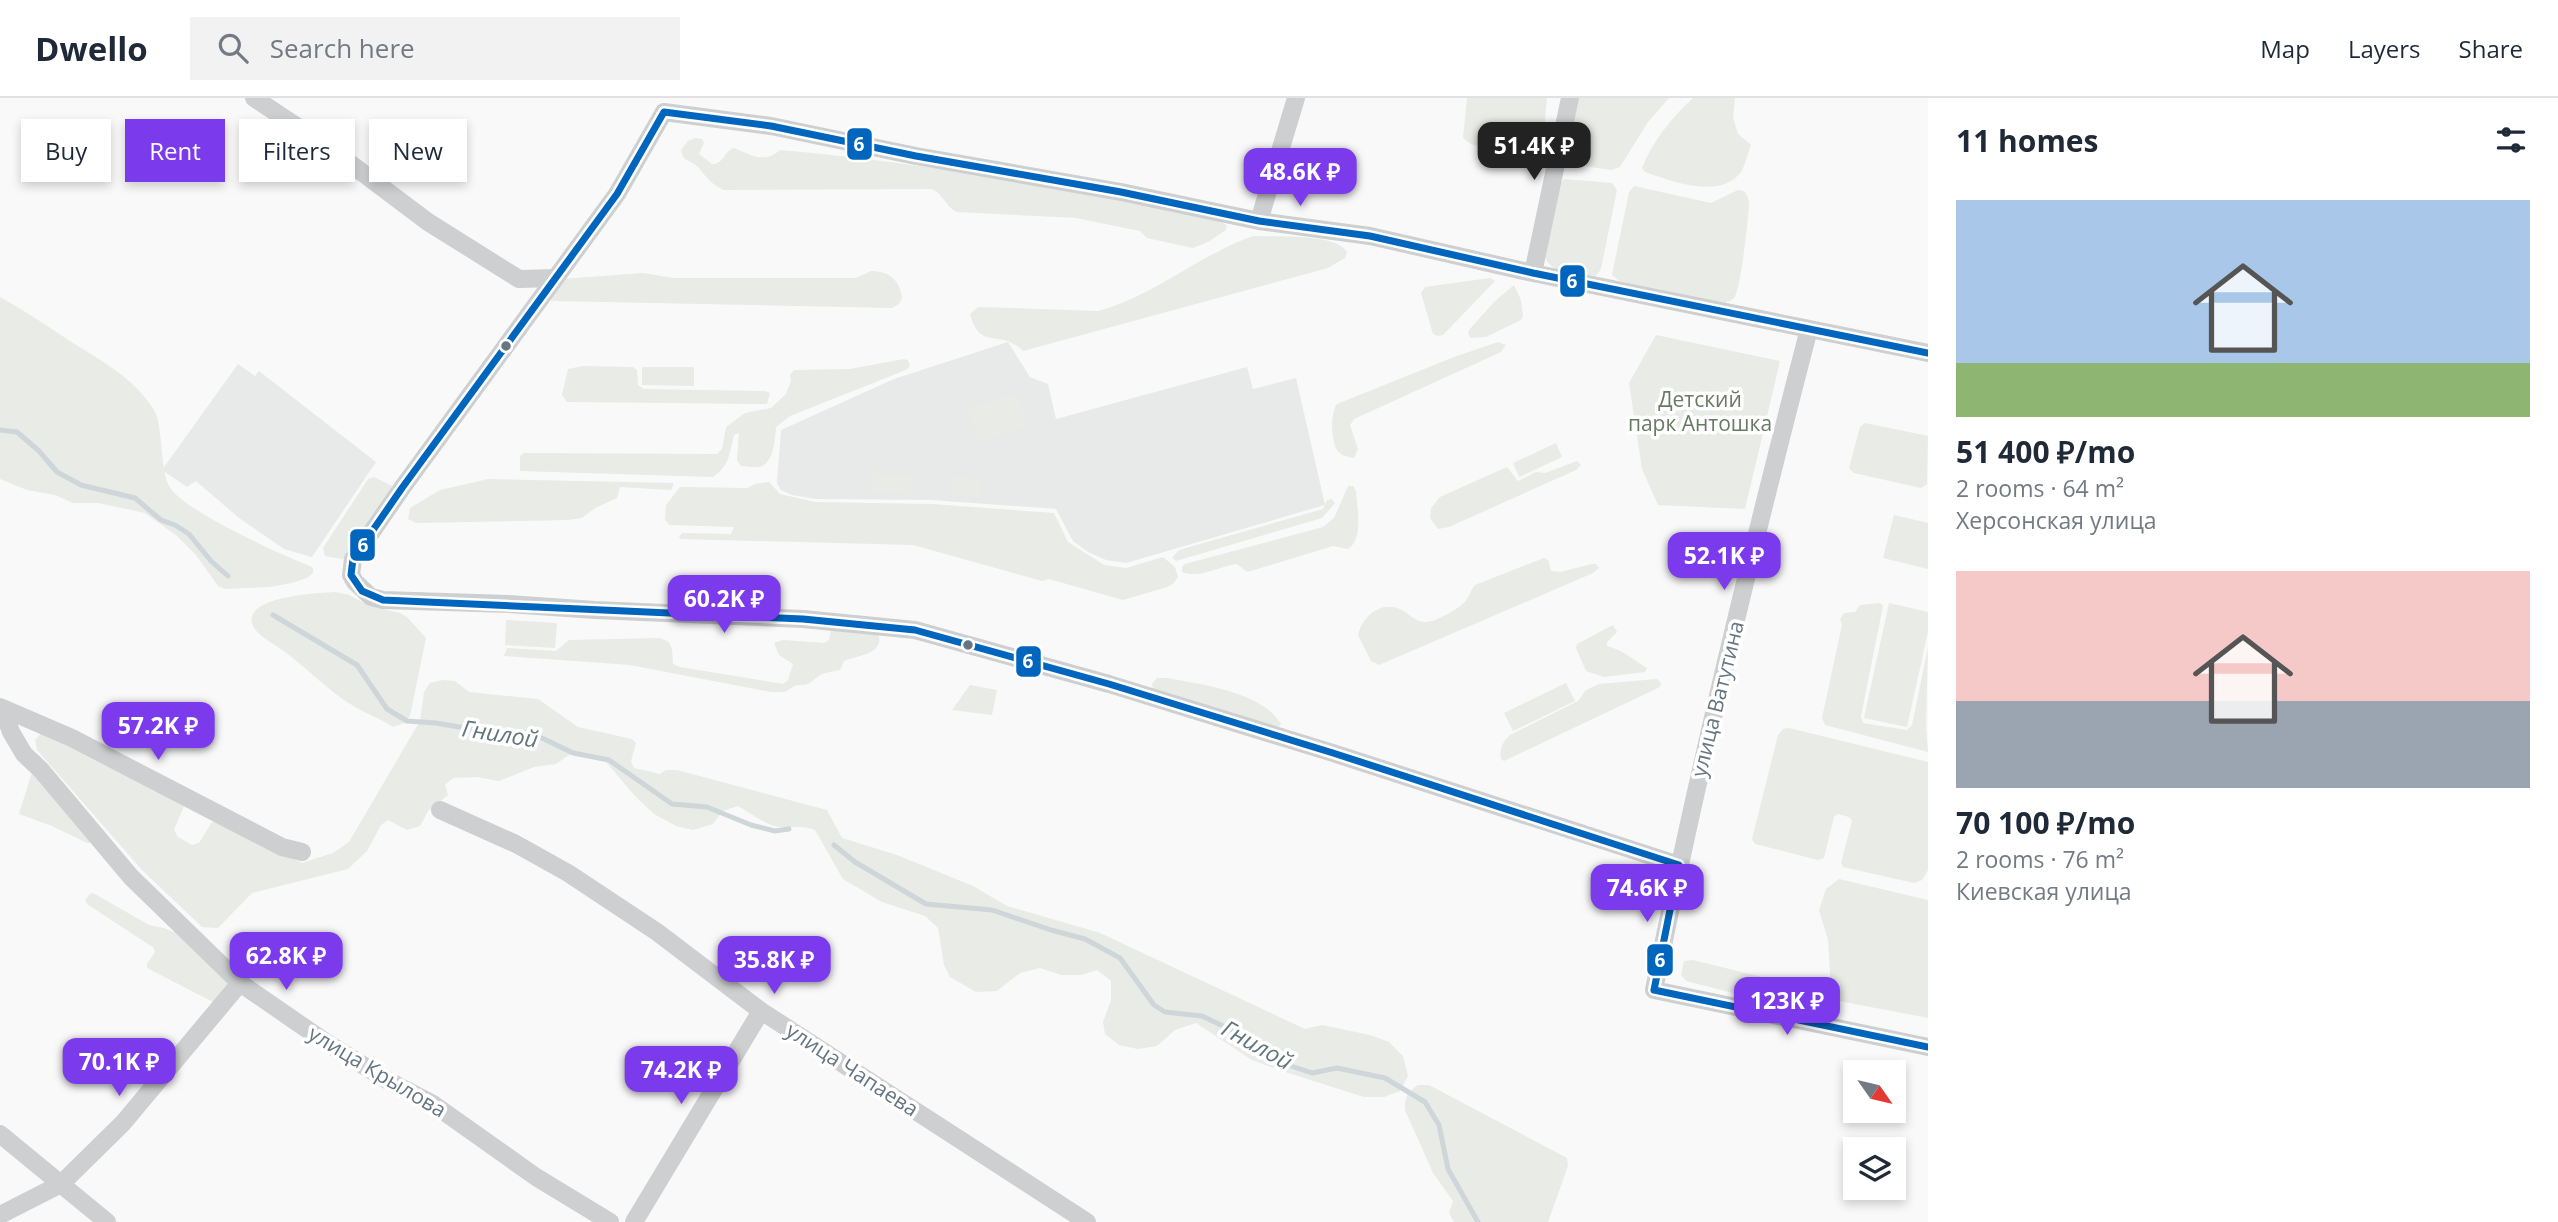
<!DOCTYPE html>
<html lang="en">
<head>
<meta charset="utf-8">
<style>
  :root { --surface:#fff; --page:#f2f2f3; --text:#1f2937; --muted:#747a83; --line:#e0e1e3; --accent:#7c3aed }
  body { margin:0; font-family:"Open Sans",sans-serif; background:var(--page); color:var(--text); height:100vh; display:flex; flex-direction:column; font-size:26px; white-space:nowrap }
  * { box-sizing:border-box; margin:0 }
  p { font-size:23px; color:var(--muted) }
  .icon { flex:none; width:38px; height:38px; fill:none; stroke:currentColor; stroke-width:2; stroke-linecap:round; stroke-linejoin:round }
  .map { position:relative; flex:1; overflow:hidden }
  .details { display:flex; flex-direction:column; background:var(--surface); width:630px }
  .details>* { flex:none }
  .hud { position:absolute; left:21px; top:21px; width:665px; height:63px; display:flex; gap:14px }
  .needle { width:46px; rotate:124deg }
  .fabs { position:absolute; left:1843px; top:962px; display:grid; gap:14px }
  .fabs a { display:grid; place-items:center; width:63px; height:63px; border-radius:0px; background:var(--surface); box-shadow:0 4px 10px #0003; font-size:35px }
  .price { position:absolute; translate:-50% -60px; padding:0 16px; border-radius:14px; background:var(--accent); color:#fff; font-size:23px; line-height:46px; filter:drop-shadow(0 2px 4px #0008) }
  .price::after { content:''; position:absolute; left:50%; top:42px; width:21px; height:16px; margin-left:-10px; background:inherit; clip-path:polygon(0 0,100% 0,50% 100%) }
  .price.on { background:#222; color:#fff }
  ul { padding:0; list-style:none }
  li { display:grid; align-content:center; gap:14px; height:371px; padding:0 28px }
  li span { display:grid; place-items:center; height:217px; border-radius:0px; color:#555 }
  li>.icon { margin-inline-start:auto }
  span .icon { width:126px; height:126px; fill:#fffc; stroke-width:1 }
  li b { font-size:30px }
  h2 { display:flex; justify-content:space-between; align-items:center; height:84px; padding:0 28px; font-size:30px }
  .pill { padding:0 24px; border-radius:0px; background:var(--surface); box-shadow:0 4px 10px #0003; font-size:24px; line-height:63px }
  .pill.on { background:var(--accent); color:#fff }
  header { display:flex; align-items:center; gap:42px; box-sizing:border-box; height:98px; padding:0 35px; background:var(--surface); border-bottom:2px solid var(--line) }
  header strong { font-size:33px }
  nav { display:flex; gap:38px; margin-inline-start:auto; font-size:24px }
  .search { width:490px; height:63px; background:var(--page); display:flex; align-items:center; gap:18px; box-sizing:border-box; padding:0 24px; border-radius:0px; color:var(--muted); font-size:26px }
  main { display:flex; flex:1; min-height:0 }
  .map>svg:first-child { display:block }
  .built { fill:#e8e9e9 }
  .green { fill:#e8ebe6 }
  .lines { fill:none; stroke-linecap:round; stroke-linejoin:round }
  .stream { stroke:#ced6d9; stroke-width:5 }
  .street { stroke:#cecfd0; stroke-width:18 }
  .bus-1-casing { stroke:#fff; stroke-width:12 }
  .bus-1 { stroke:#0065bd; stroke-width:7 }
  .bus-dot { fill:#657683; stroke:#fff; stroke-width:2.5 }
  .labels { text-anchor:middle; stroke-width:7; stroke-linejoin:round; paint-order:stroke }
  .park-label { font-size:21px; fill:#687a64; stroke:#fff }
  .street-label { font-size:21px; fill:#657683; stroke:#fff }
  .water-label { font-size:23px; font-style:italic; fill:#60757c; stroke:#fff }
  .line-badge { stroke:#fff; stroke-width:2.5 }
  .badge-label { font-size:19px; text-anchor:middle; font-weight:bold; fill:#fff }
</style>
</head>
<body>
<header>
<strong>Dwello</strong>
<div class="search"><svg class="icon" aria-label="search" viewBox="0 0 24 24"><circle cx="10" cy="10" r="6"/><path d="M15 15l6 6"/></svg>Search here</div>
<nav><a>Map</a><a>Layers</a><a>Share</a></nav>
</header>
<main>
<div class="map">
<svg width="1928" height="1124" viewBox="0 0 1928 1124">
  <rect width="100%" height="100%" fill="#f9f9f9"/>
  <path class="built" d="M 1008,244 L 1030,279 L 1048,286 L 1056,321 L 1247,269 L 1253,291 L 1296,280 L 1325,407 L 1126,465 L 1106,462 L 1088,454 L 1073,443 L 1056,411 L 931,402 L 816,401 L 792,397 L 781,392 L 777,385 L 781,332 L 894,281 Z
    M 238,266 L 255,278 L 259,273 L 376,364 L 312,459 L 284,451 L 239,420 L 196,383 L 187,389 L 162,372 Z"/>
  <path class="green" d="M 1467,0 L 1547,0 C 1544,21 1548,48 1524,57 L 1484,50 L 1471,46 L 1463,40 Z
    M 1579,0 L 1669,0 L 1648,24 L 1620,69 L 1611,72 L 1571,66 L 1566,61 Z
    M 1693,0 L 1735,0 L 1733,20 L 1738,36 L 1751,47 C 1748,55 1745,67 1741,74 C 1720,102 1671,83 1645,74 L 1642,70 C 1652,44 1672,19 1693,0 Z
    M 695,40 L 702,41 L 704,45 L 699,56 L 712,66 C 723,67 724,53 734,50 C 751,57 764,66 780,52 C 928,65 1075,91 1221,123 L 1227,128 L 1226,132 L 1208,144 L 1193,150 L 1147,140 L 1140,133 L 1076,120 L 957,114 C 945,109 944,96 932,91 L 724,92 C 711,86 706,79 698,69 C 694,65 687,63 683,59 L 681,52 L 688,43 Z
    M 1564,81 L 1612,85 L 1617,92 L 1601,171 L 1596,178 C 1578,175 1552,178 1545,159 L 1559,87 Z
    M 1634,88 L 1711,105 L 1738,92 L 1744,93 C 1748,98 1749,101 1749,108 C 1748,122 1741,191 1734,200 C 1731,203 1729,203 1725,205 L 1619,183 L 1612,177 L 1629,94 Z
    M 1253,138 C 1275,139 1336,135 1347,154 L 1345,160 L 1328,170 L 1023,253 C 999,229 981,255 970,216 L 978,209 L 1098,213 C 1154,198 1199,157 1253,138 Z
    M 871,173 C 889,173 900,182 902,200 L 899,206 L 892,210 L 553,203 L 548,200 L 562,181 L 643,175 L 673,180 L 856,180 Z
    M 1490,180 L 1495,183 L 1443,237 L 1438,238 L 1433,236 L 1421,195 L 1425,189 Z
    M 1514,187 L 1521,202 L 1523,218 L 1521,222 L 1486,239 L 1471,240 L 1468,236 L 1469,232 L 1495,203 Z
    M 0,199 C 25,213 49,229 73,245 C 102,263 136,282 154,312 C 163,328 160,366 168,386 C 178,411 282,457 310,468 L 313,470 L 313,475 L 307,480 L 292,485 L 269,489 L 225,491 L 218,488 L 196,457 L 177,438 L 145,415 L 98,405 L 73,405 L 55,397 L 27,392 L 0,381 Z
    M 1656,237 L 1780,263 L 1745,411 L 1658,407 L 1642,371 L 1629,285 Z
    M 1498,244 L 1506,247 L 1501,254 L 1354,321 L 1350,327 L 1358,351 L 1354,360 C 1348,359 1341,358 1337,352 C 1331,342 1330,315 1337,306 L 1454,259 Z
    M 904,261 L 908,262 L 910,268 L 906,272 L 790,318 L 776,329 C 775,341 774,366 759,369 C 754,370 746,368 741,368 L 737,362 L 739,335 L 734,337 C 730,354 729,369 713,379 L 520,373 L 520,358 L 524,355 L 717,356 L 722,351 L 726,329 L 745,315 L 771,310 L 786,296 L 791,283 L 790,277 L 794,272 L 850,271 Z
    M 583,268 L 633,269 L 637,272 L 638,287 L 644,291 L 765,293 L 770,295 L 767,306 L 567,304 L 562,297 L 568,271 Z
    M 642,269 L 694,269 L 694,288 L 642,287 Z
    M 1017,295 L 1028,328 L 979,344 L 968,311 Z
    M 1865,325 L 1928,338 L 1927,386 L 1921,390 L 1854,375 L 1849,370 L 1860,329 Z
    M 1556,345 L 1562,359 L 1519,379 L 1513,365 Z
    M 1577,363 L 1581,367 L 1576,372 L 1449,429 L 1438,431 L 1430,420 L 1431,410 L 1440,399 L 1507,369 L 1518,383 L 1536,374 L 1545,375 Z
    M 871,375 L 913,377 L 912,397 L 870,394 Z
    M 374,379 L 392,388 L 395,392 L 347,462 L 325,458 L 323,450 L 368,381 Z
    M 951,379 L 981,380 L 980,399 L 950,398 Z
    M 488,381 L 673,385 L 673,388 L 671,392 L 620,389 L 617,400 L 595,410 L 582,420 L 568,422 L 416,425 L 408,421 L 410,410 L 440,392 Z
    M 769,384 L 780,396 L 815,404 L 932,406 L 1054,415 L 1068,444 L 1104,467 L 1126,470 L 1163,459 L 1175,469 L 1178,479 L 1174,485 L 1167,489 L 1123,502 L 1049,481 L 1042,483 L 913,447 L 681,441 L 679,439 L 682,435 L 731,436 L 734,429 L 670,427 L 665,422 L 666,407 L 680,389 L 747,390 L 755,386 Z
    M 1348,388 L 1353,388 L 1356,393 C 1357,411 1364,440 1348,451 L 1333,448 L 1251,473 L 1247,474 L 1237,466 C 1218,468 1201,481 1182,474 L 1182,469 L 1185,466 L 1323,429 L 1334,420 Z
    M 1332,401 L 1335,405 L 1322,420 L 1176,463 L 1172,460 L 1179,452 L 1323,411 L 1327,402 Z
    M 1894,417 L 1928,425 L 1928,471 L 1883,460 Z
    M 1544,460 L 1548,462 L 1551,473 L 1560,474 L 1592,466 L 1596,466 L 1599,470 L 1593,475 L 1379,567 L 1371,563 L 1358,537 C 1362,520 1378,504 1397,510 C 1408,513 1413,524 1426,524 C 1435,524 1462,510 1467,501 C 1470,496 1471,492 1475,487 Z
    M 335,494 L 349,497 L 370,508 L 400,515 L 407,519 L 426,540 L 410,618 L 404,625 L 393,629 C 381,621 367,616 355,609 C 326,592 303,565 275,547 C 267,542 254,534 252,525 C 245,498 319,495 335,494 Z
    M 1880,505 L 1883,508 L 1861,618 L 1863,625 L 1907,632 L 1912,627 L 1928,549 L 1926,629 L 1928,654 L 1825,627 L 1822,620 L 1842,527 L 1840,521 L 1844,515 L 1855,514 L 1860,507 Z
    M 1889,505 L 1928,514 L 1928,534 L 1907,629 L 1864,620 Z
    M 506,522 L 557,525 L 555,550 L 505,547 Z
    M 1613,527 L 1617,534 L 1607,544 L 1607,548 C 1625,553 1632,561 1647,570 L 1645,574 L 1604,579 L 1586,573 L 1576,550 L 1577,546 Z
    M 831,531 L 877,533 C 888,556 858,557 844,563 L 840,572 C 835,573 827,574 822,576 C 811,582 810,589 796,587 L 785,594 L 771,594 L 630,567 L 504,558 L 507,550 L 556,553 L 569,542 L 660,540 L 669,544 L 672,551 L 673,566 L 680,569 L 783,586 L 788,582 L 793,566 L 779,557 L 774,545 L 783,542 L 824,545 L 829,542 Z
    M 1157,580 L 1168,580 C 1202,587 1261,593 1281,626 L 1276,632 L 1153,591 L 1152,586 Z
    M 1657,581 L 1661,585 L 1660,589 L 1504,663 L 1501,661 C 1499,651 1503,643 1510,637 L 1578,603 L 1586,592 L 1599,586 Z
    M 443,582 L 455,583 L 469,594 L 538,601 L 578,629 L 632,641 L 636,645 L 631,663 L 634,670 L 660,676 L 666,672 L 677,672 L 827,712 L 842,740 L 897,757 L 973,788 L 1007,808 L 1100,835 L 1305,931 L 1322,927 L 1370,937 L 1389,944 L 1403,958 L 1408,978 L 1400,993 L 1384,999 L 1364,999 L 1279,972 L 1252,962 L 1196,925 L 1175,932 L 1157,948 L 1138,951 L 1119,947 L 1105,936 L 1103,924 L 1111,902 L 1111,883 L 1097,872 L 1081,877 L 1061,877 L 1040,870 L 1020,875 L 997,893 L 976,894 L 950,879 L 944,867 L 938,830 L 925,818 L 882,804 L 843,781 L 815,732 C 802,727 793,730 780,729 C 766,728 751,715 738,708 L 723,713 L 713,726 L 693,732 L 676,728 L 654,716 L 635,698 L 606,664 L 588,655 L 572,655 L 556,666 L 534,669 L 499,683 L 477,679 L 453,680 L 445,687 L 448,697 L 428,713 L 420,728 L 407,732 L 388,722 L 381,727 L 367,753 L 348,771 L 252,795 L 218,830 L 202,829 L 142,772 L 37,652 L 35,642 L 43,633 L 184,708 L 174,732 L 178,739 L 192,747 L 199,745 L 212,724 L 219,724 L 302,765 L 333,755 L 349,744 L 420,623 L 424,594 L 430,585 Z
    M 1566,585 L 1575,603 L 1513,633 L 1504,615 Z
    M 970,587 L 997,592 L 992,617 L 952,612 Z
    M 1789,630 L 1928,664 L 1928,772 L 1922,782 L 1914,785 L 1843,769 L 1841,765 L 1852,723 L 1849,719 L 1838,716 L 1834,719 L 1824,760 L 1818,762 L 1755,746 L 1752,741 L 1778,637 L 1783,631 Z
    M 36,675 L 91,745 L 87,745 L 52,728 L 19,716 L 31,677 Z
    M 1839,781 L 1928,802 L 1928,920 L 1839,903 L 1831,893 L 1828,842 L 1819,812 L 1826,791 Z
    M 93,795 L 149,827 L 164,830 L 181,837 L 230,886 L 213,904 L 147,870 L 147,866 L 155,854 L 154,850 L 87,806 L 85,802 L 90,796 Z
    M 1693,862 L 1794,887 L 1811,902 L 1813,910 L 1808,914 L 1686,883 L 1681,877 L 1684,863 Z
    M 1418,987 L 1429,987 L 1567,1060 L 1568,1068 L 1548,1124 L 1454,1124 L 1449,1115 L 1453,1103 L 1433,1075 L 1405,1012 C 1404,1000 1408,994 1418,987 Z"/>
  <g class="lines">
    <path class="stream" d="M 0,332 L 17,334 L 39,353 L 57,374 L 81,387 L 135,400 L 161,422 L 175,427 L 189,436 L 211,463 L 228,478
      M 273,517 L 357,567 L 387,611 L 407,623 L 436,625 L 506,637 L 542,640 L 573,655 L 609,662 L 672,706 L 707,709 L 751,727 L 775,733 L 789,731
      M 834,747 L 855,764 L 926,806 L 992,812 L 1051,832 L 1085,841 L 1120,860 L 1154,907 L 1165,914 L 1202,918 L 1244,938 L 1282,965 L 1312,975 L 1337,970 L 1385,980 L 1425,1004 L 1439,1027 L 1448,1071 L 1478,1124"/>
    <path class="street" d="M 254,0 L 331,51 L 428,124 L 519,181 L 555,180
      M 1259,123 L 1296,0
      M 1533,175 L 1570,0
      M 1809,231 C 1752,450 1698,670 1654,892 L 1928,949
      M 0,609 L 72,640 L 282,749 L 302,754
      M 2,610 L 11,634 L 24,656 L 41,672 L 131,779 L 240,885 L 327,945 L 387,982 L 433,1006 L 536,1079 L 610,1124
      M 440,712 L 516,746 L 568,775 L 657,834 L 761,913 L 1087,1124
      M 1679,767 L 1333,655 L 1109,586 L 915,532 L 803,521 L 595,512 L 508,506 L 383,502 L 371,499 L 355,484 L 351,477 L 353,461 L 402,390 L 617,96 L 664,14 L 771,28 L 916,58 L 1121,94 L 1259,123 L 1370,138 L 1533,175 L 1928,255
      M 0,1036 L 107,1124
      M 0,1117 L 61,1086 L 123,1025 L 240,885
      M 634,1124 L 761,913"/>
    <g class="bus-1-casing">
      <path id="bus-1" d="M 1928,255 L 1533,175 L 1370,138 L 1259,123 L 1121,94 L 916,58 L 771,28 L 664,14 L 617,96 L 402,390 L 353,461 L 351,477 L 362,493 L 383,502 L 803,521 L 915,532 L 1109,586 L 1333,655 L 1679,767 L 1654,892 L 1928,949"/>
    </g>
    <use href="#bus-1" class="bus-1"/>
  </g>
  <g class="bus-dot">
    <circle cx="506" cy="248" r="6"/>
    <circle cx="968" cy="547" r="6"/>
  </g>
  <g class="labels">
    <g class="park-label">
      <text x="1700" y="309">Детский<tspan x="1700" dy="24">парк Антошка</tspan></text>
    </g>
    <g class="street-label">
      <text transform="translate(1718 601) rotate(-76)" y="7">улица Ватутина</text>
      <text transform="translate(852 972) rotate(33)" y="7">улица Чапаева</text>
      <text transform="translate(377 974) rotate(31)" y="7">улица Крылова</text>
    </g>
    <g class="water-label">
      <text transform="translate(500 636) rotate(9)" y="8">Гнилой</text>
      <text transform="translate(1257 947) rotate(29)" y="8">Гнилой</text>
    </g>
  </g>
  <g class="line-badge">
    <rect x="846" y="29" width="27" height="34" rx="7" fill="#0065bd"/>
    <rect x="1559" y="166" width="27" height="34" rx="7" fill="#0065bd"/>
    <rect x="349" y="430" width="27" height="34" rx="7" fill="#0065bd"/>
    <rect x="1015" y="547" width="27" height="33" rx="7" fill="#0065bd"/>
    <rect x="1646" y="845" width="28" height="34" rx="7" fill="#0065bd"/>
  </g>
  <g class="badge-label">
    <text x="859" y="53">6</text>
    <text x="1572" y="190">6</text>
    <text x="363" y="454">6</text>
    <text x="1028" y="570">6</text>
    <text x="1660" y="869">6</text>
  </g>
</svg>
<div class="fabs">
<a><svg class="needle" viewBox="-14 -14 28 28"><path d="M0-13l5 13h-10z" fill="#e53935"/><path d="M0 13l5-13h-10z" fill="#747a83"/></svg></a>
<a><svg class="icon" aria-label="layers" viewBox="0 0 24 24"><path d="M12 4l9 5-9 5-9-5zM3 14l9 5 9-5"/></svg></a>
</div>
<b class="price on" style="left:1534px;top:84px">51.4K ₽</b>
<b class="price" style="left:1300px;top:110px">48.6K ₽</b>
<b class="price" style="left:1724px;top:494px">52.1K ₽</b>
<b class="price" style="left:724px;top:537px">60.2K ₽</b>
<b class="price" style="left:158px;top:664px">57.2K ₽</b>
<b class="price" style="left:1647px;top:826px">74.6K ₽</b>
<b class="price" style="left:286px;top:894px">62.8K ₽</b>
<b class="price" style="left:774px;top:898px">35.8K ₽</b>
<b class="price" style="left:1787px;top:939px">123K ₽</b>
<b class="price" style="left:119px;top:1000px">70.1K ₽</b>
<b class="price" style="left:681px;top:1008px">74.2K ₽</b>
<div class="hud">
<a class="pill">Buy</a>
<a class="pill on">Rent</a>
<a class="pill">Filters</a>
<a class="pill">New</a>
</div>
</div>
<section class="details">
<h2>11 homes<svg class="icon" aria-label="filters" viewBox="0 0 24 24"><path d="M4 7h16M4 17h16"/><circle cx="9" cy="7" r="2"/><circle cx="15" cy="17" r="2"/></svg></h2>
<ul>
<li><span style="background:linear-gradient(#a9c7e8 75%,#8fb573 0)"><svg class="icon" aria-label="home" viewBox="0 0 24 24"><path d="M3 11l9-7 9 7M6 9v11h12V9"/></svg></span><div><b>51 400 ₽/mo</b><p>2 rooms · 64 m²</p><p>Херсонская улица</p></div></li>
<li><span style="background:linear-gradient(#f6c9c9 60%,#9aa5b1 0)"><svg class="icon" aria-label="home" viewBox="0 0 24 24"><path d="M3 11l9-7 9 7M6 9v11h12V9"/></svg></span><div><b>70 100 ₽/mo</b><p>2 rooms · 76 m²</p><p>Киевская улица</p></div></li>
</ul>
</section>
</main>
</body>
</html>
